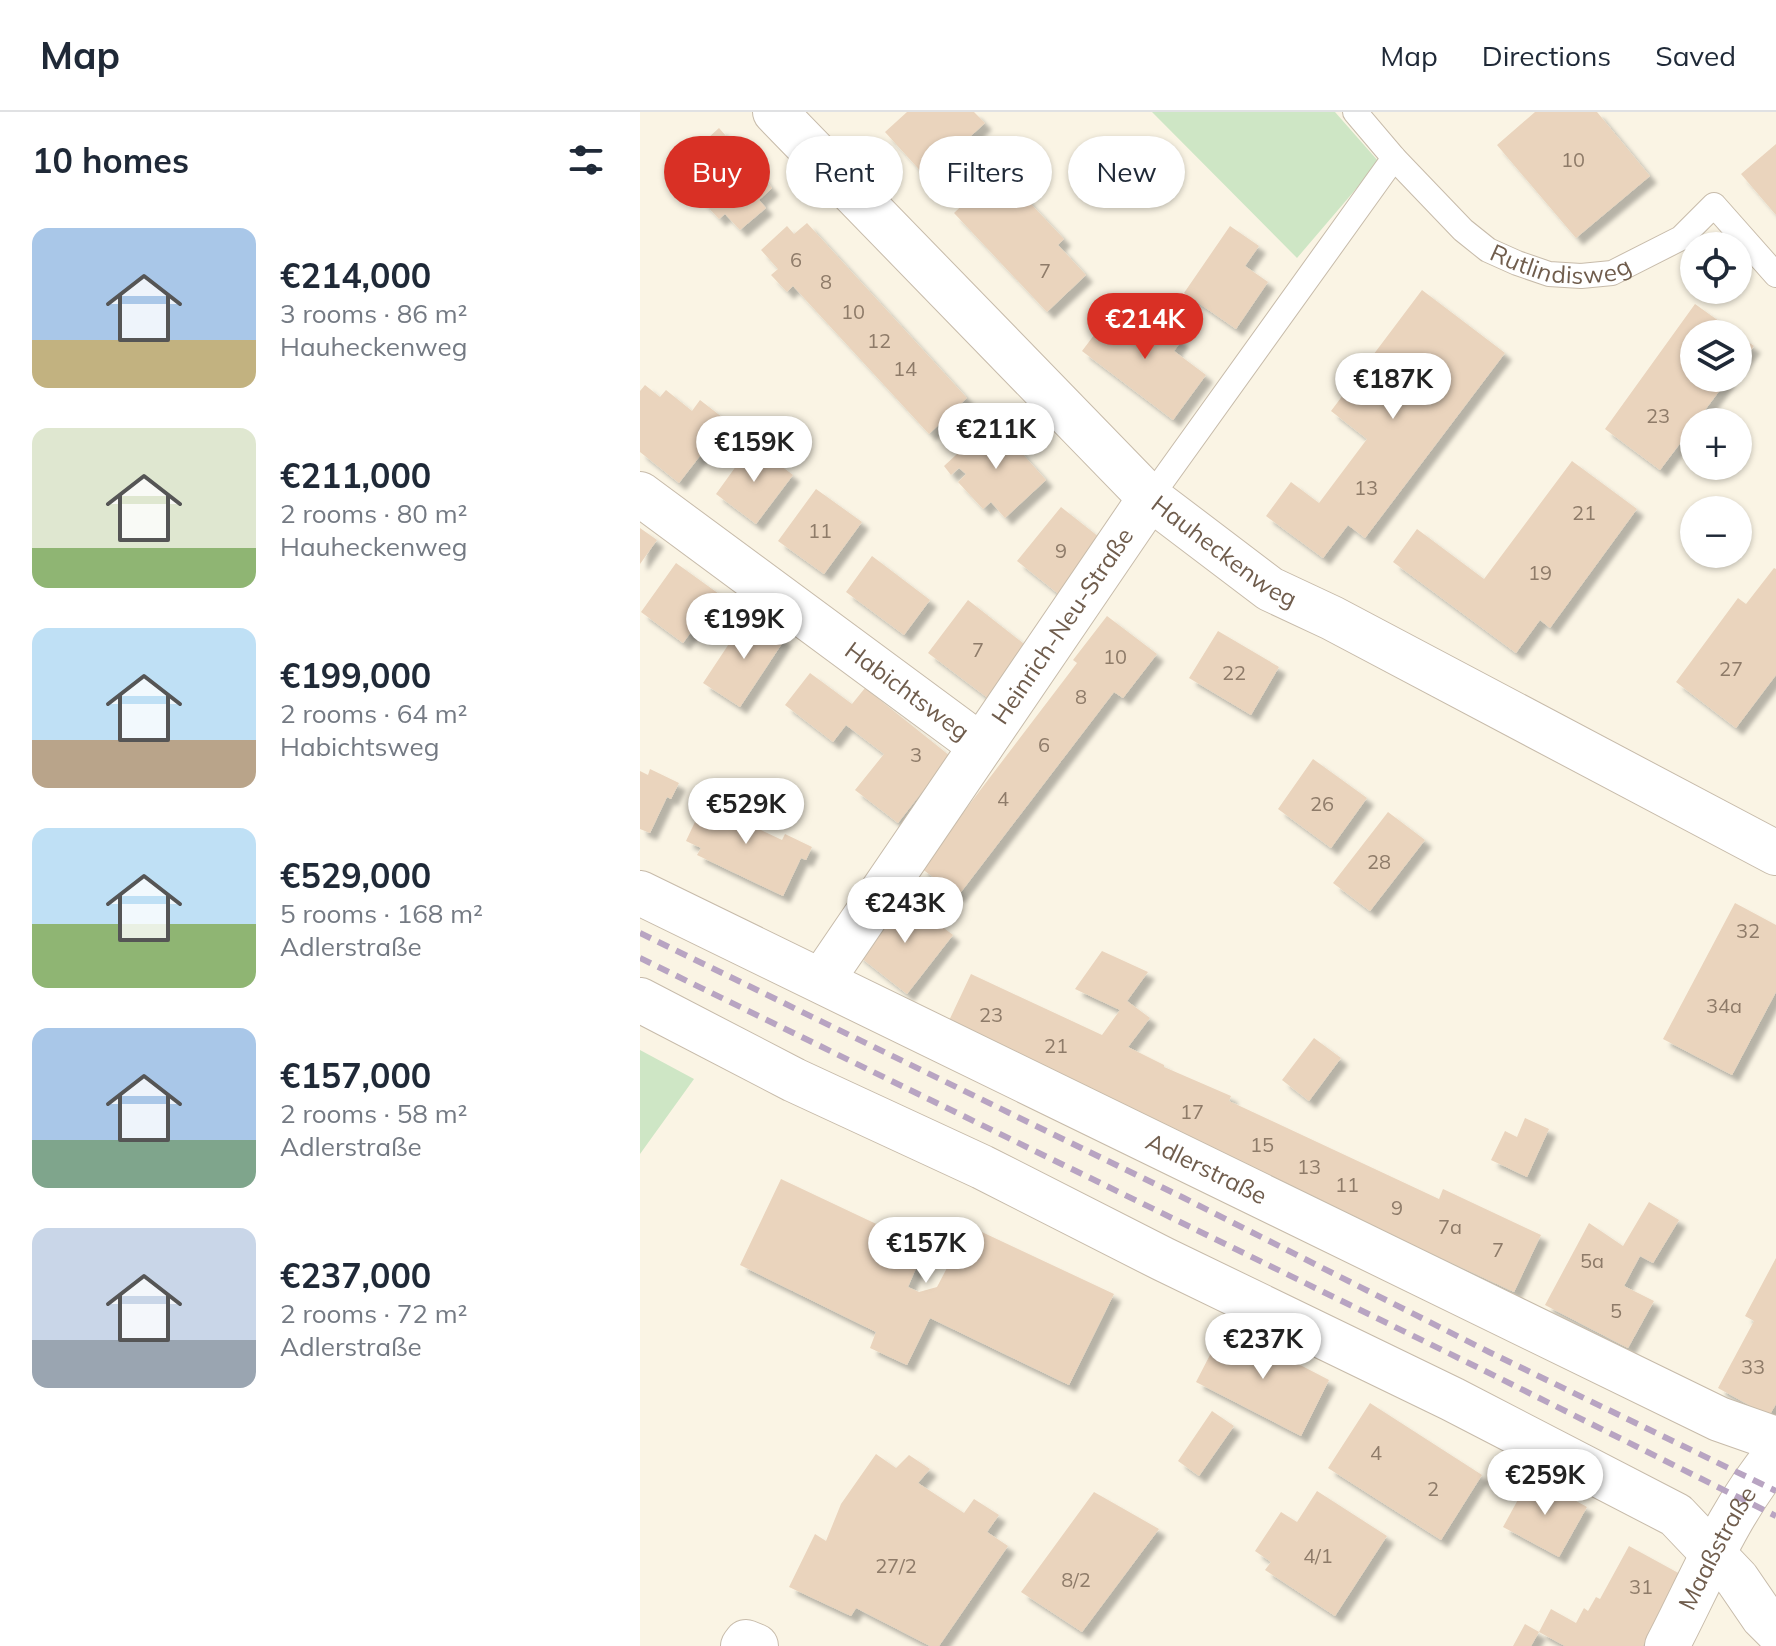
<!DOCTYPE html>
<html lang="en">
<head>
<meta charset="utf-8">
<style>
  :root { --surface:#fff; --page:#f6f6f7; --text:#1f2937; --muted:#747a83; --line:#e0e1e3; --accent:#d93025 }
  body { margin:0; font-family:Mulish,sans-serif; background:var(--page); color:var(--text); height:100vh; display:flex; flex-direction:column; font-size:30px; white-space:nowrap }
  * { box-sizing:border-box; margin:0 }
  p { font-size:26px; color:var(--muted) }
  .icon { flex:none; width:44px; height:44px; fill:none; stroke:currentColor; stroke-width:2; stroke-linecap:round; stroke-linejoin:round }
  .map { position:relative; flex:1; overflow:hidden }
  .side { display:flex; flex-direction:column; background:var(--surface); width:640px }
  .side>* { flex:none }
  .top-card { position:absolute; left:24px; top:24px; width:760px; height:72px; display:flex; gap:16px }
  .fabs { position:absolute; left:1040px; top:120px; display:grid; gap:16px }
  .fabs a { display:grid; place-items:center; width:72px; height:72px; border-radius:50%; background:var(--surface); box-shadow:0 2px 6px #0004; font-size:40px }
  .price { position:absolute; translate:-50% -68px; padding:0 18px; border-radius:28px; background:#fff; color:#222; font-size:26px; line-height:52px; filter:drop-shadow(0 2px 4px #0008) }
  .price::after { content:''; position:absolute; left:50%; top:48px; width:24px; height:18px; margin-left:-12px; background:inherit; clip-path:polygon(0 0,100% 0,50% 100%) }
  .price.current { background:var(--accent); color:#fff }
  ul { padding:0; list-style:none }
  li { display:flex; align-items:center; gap:24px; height:200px; padding:0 32px }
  li span { display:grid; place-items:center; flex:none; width:224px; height:160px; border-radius:16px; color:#555 }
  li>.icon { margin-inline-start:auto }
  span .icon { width:96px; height:96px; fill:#fffc; stroke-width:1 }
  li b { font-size:34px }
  h2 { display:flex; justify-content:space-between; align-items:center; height:96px; padding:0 32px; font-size:34px }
  .pill { padding:0 28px; border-radius:36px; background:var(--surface); box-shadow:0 2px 6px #0004; font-size:28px; line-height:72px }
  .pill.current { background:var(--accent); color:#fff }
  header { display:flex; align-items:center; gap:48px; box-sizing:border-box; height:112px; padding:0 40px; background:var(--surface); border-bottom:2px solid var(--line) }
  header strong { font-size:38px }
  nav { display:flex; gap:44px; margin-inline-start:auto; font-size:28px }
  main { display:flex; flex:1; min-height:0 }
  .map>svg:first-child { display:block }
  .green { fill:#cee6c5 }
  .building { fill:#ead4bd; filter:url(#shadow) }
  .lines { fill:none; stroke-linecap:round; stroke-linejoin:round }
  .service-casing { stroke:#c7bbaa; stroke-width:26 }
  .minor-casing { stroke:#c7bbaa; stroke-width:46 }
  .service { stroke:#fff; stroke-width:24 }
  .minor { stroke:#fff; stroke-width:44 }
  .rail { stroke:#b8a4c2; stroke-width:6; stroke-dasharray:12 8; stroke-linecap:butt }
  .labels { text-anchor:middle; stroke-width:8; stroke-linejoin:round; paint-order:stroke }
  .number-label { font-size:20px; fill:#8e7b69 }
  .street-label { font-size:24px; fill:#705d4d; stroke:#fdf8ea }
</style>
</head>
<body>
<header>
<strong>Map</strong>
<nav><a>Map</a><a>Directions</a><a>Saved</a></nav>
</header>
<main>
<section class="side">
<h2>10 homes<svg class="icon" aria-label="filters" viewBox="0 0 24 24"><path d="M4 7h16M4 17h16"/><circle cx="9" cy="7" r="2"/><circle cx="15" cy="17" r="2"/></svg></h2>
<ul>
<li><span style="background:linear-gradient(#a9c7e8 70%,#c2b280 0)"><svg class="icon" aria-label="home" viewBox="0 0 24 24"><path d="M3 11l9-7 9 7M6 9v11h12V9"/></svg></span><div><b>€214,000</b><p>3 rooms · 86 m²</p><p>Hauheckenweg</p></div></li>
<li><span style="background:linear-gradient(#dfe7d0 75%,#8fb573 0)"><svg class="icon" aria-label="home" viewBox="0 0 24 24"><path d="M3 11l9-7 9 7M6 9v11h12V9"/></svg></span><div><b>€211,000</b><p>2 rooms · 80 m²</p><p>Hauheckenweg</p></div></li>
<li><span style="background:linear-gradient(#bfe0f5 70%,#b9a48a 0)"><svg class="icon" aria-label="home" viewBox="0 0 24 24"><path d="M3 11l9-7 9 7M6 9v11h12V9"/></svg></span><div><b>€199,000</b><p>2 rooms · 64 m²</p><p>Habichtsweg</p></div></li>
<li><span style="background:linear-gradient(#bfe0f5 60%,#8fb573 0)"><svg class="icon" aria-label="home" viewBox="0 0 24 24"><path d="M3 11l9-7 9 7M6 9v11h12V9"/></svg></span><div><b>€529,000</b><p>5 rooms · 168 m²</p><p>Adlerstraße</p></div></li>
<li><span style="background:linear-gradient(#a9c7e8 70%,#7fa58c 0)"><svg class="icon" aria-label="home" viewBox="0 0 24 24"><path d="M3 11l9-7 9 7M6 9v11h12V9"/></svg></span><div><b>€157,000</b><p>2 rooms · 58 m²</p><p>Adlerstraße</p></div></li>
<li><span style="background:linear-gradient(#c9d6e8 70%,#9aa5b1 0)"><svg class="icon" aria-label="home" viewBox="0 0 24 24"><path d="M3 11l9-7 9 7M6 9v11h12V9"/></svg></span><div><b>€237,000</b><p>2 rooms · 72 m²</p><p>Adlerstraße</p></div></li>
</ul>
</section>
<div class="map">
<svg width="1136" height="1534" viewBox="0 0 1136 1534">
  <defs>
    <filter id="shadow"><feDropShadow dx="7" dy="7" stdDeviation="2" flood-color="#0004"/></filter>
  </defs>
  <rect width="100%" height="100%" fill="#faf4e4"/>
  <path class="green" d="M 512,0 L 695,0 L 739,50 L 657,146 Z
    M 0,938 L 54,967 L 0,1042 Z"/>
  <path class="building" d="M 267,0 L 334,0 L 345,11 L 286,65 L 245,20 Z
    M 895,0 L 957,0 L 1010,64 L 936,126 L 857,33 Z
    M 79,16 L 132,76 L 119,88 L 126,96 L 100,118 L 85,102 L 79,107 L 45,70 L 51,64 L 35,46 L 52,31 L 57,36 Z
    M 1136,32 L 1136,103 L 1101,62 Z
    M 359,58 L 424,127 L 418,133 L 446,163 L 407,200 L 314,101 Z
    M 167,111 L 327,286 L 289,322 L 153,174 L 147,180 L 131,163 L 138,157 L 121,138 L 147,114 L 154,122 Z
    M 590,114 L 619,134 L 605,154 L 628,170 L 596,217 L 544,181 Z
    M 782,178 L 865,241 L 725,426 L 708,413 L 683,446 L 626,404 L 651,370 L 679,391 L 727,327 L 691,299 Z
    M 1055,192 L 1097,222 L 1054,222 L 1054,266 L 1089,266 L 1056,310 L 1054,310 L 1054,313 L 1020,358 L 965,317 Z
    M 476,194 L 502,214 L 510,204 L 542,228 L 534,239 L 566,263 L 533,308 L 442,239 Z
    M 1098,223 L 1114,234 L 1098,255 Z
    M 5,273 L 20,285 L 26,278 L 52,299 L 60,288 L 87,309 L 39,371 L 0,340 L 0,279 Z
    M 353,309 L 406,368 L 365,406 L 351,390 L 343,397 L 318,370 L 326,362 L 319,356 L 311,363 L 304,354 Z
    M 112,332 L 153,363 L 116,412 L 76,382 Z
    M 932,349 L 997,397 L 910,516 L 900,508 L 876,541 L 753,450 L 777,417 L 844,467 Z
    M 176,377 L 222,410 L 184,462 L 138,429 Z
    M 421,395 L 464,429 L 421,484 L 377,449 Z
    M 0,416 L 17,428 L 0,452 Z
    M 232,444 L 290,488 L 264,523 L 206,480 Z
    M 36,451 L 79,482 L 43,531 L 1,500 Z
    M 1134,456 L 1136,457 L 1136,563 L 1096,616 L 1036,570 L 1098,486 L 1106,492 Z
    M 328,488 L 388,535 L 349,587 L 288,541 Z
    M 108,503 L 145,527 L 100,595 L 63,571 Z
    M 467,504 L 517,542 L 483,586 L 474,580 L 318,784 L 281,756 L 437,551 L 433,548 Z
    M 578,519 L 639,555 L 611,603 L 549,566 Z
    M 170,561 L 212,592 L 225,576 L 310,644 L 258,711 L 215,678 L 244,642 L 206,613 L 193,630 L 145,593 Z
    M 673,647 L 727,686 L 691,736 L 638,697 Z
    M 10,657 L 39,671 L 31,687 L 27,685 L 10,721 L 0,717 L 0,659 L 8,663 Z
    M 68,682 L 108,701 L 104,710 L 142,728 L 145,722 L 172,735 L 166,748 L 161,746 L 143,784 L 57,743 L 61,736 L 46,729 Z
    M 748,700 L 785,728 L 730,799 L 693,771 Z
    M 262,784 L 313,823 L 267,882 L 216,842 Z
    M 1095,791 L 1136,813 L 1136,880 L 1092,963 L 1023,927 Z
    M 462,839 L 508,860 L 487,889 L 510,906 L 488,935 L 524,953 L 524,955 L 591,984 L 589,989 L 799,1087 L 803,1077 L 901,1123 L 874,1180 L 306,915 L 331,862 L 462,923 L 480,898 L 435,877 Z
    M 674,926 L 701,946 L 669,989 L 642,968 Z
    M 885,1006 L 909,1017 L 887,1065 L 851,1048 L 865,1019 L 877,1025 Z
    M 141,1067 L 285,1135 L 268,1175 L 279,1180 L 297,1175 L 329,1114 L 474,1182 L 429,1273 L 290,1206 L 267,1253 L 230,1236 L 236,1220 L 100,1153 Z
    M 1009,1090 L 1039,1108 L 1013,1151 L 1000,1144 L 984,1174 L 1014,1189 L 988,1236 L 905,1193 L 949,1111 L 983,1134 Z
    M 1136,1146 L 1136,1292 L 1129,1304 L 1078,1276 L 1114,1209 L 1105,1204 Z
    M 585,1214 L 689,1268 L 661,1324 L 556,1270 Z
    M 730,1291 L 842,1363 L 801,1428 L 688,1356 Z
    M 572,1299 L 594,1314 L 559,1364 L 538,1349 Z
    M 236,1342 L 256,1356 L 269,1343 L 290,1357 L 278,1371 L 324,1401 L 334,1387 L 359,1403 L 347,1420 L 368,1434 L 299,1534 L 290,1534 L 216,1496 L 211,1504 L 149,1475 L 175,1422 L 186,1429 L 201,1392 Z
    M 891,1364 L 947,1395 L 919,1445 L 863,1415 Z
    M 677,1379 L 747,1424 L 695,1504 L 625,1458 L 631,1450 L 615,1439 L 641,1400 L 657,1410 Z
    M 454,1380 L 519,1417 L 442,1520 L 381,1480 Z
    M 989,1434 L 1042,1463 L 1003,1534 L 925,1534 L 899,1520 L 911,1497 L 936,1511 L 944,1496 L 948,1499 L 956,1485 L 960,1487 Z
    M 885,1512 L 899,1520 L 891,1534 L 873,1534 Z"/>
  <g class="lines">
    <g class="service-casing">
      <g id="service">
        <path id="s1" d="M 715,0 L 754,46 L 823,118 L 848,138 L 877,151 L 909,162 L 941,164 L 972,161 L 1041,126 L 1074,93 L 1136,163"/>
        <path d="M 510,386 L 754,46"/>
      </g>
    </g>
    <g class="minor-casing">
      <g id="minor">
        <path id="s2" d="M 135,0 L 510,386 L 630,477 L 692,506 L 1136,741"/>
        <path id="s3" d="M 0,382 L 341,634"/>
        <path id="s4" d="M 0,781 L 1079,1307 L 1136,1327"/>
        <path id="s5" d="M 182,868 L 510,386"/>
        <path d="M 0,888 L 154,968 L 342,1055 L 523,1147 L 812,1287 L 1036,1403 L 1097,1467 L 1123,1505 L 1136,1518"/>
        <path d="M 103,1534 L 106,1530 L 116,1534"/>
        <path id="s6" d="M 1027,1534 C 1061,1469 1088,1400 1136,1343"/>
      </g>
    </g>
    <use href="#service" class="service"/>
    <use href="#minor" class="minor"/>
    <path class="rail" d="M 0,821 L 544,1086 L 849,1240 L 1136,1379
      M 0,846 L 841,1257 L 1136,1404"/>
  </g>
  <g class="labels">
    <g class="number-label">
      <text x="933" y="55">10</text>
      <text x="156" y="155">6</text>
      <text x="405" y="166">7</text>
      <text x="186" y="177">8</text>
      <text x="213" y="207">10</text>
      <text x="239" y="236">12</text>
      <text x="265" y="264">14</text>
      <text x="1018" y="311">23</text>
      <text x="726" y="383">13</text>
      <text x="944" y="408">21</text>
      <text x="180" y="426">11</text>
      <text x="421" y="446">9</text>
      <text x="900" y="468">19</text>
      <text x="338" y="545">7</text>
      <text x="475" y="552">10</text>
      <text x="1091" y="564">27</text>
      <text x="594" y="568">22</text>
      <text x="441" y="592">8</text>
      <text x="404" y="640">6</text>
      <text x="276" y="650">3</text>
      <text x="363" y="694">4</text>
      <text x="682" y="699">26</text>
      <text x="739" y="757">28</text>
      <text x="1108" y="826">32</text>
      <text x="1084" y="901">34a</text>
      <text x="351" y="910">23</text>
      <text x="416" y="941">21</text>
      <text x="552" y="1007">17</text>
      <text x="622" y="1040">15</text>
      <text x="669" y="1062">13</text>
      <text x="707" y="1080">11</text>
      <text x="757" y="1103">9</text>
      <text x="810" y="1122">7a</text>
      <text x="858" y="1145">7</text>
      <text x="952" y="1156">5a</text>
      <text x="976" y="1206">5</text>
      <text x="1113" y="1262">33</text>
      <text x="736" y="1348">4</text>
      <text x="793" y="1384">2</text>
      <text x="678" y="1451">4/1</text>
      <text x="256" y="1461">27/2</text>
      <text x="436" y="1475">8/2</text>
      <text x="1001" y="1482">31</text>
    </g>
    <g class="street-label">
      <text dy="8" stroke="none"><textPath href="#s1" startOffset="268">Rutlindisweg</textPath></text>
      <text dy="8" stroke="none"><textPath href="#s2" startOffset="630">Hauheckenweg</textPath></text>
      <text dy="8" stroke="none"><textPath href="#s5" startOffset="428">Heinrich-Neu-Straße</textPath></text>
      <text dy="8" stroke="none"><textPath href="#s3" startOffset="332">Habichtsweg</textPath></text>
      <text dy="8" stroke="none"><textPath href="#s4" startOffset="630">Adlerstraße</textPath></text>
      <text dy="8" stroke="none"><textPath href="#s6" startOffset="110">Maaßstraße</textPath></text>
    </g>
  </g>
</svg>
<div class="fabs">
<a><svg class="icon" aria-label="locate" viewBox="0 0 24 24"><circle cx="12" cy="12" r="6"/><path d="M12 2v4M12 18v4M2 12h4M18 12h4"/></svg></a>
<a><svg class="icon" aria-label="layers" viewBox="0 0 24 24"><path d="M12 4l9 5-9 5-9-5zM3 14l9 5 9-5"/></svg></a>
<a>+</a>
<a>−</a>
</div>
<b class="price current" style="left:505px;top:249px">€214K</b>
<b class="price" style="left:753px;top:309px">€187K</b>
<b class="price" style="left:356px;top:359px">€211K</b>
<b class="price" style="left:114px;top:372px">€159K</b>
<b class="price" style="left:104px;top:549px">€199K</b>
<b class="price" style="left:106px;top:734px">€529K</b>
<b class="price" style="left:265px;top:833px">€243K</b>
<b class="price" style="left:286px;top:1173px">€157K</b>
<b class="price" style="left:623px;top:1269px">€237K</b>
<b class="price" style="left:905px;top:1405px">€259K</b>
<div class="top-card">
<a class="pill current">Buy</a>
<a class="pill">Rent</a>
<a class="pill">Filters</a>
<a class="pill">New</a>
</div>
</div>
</main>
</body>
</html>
